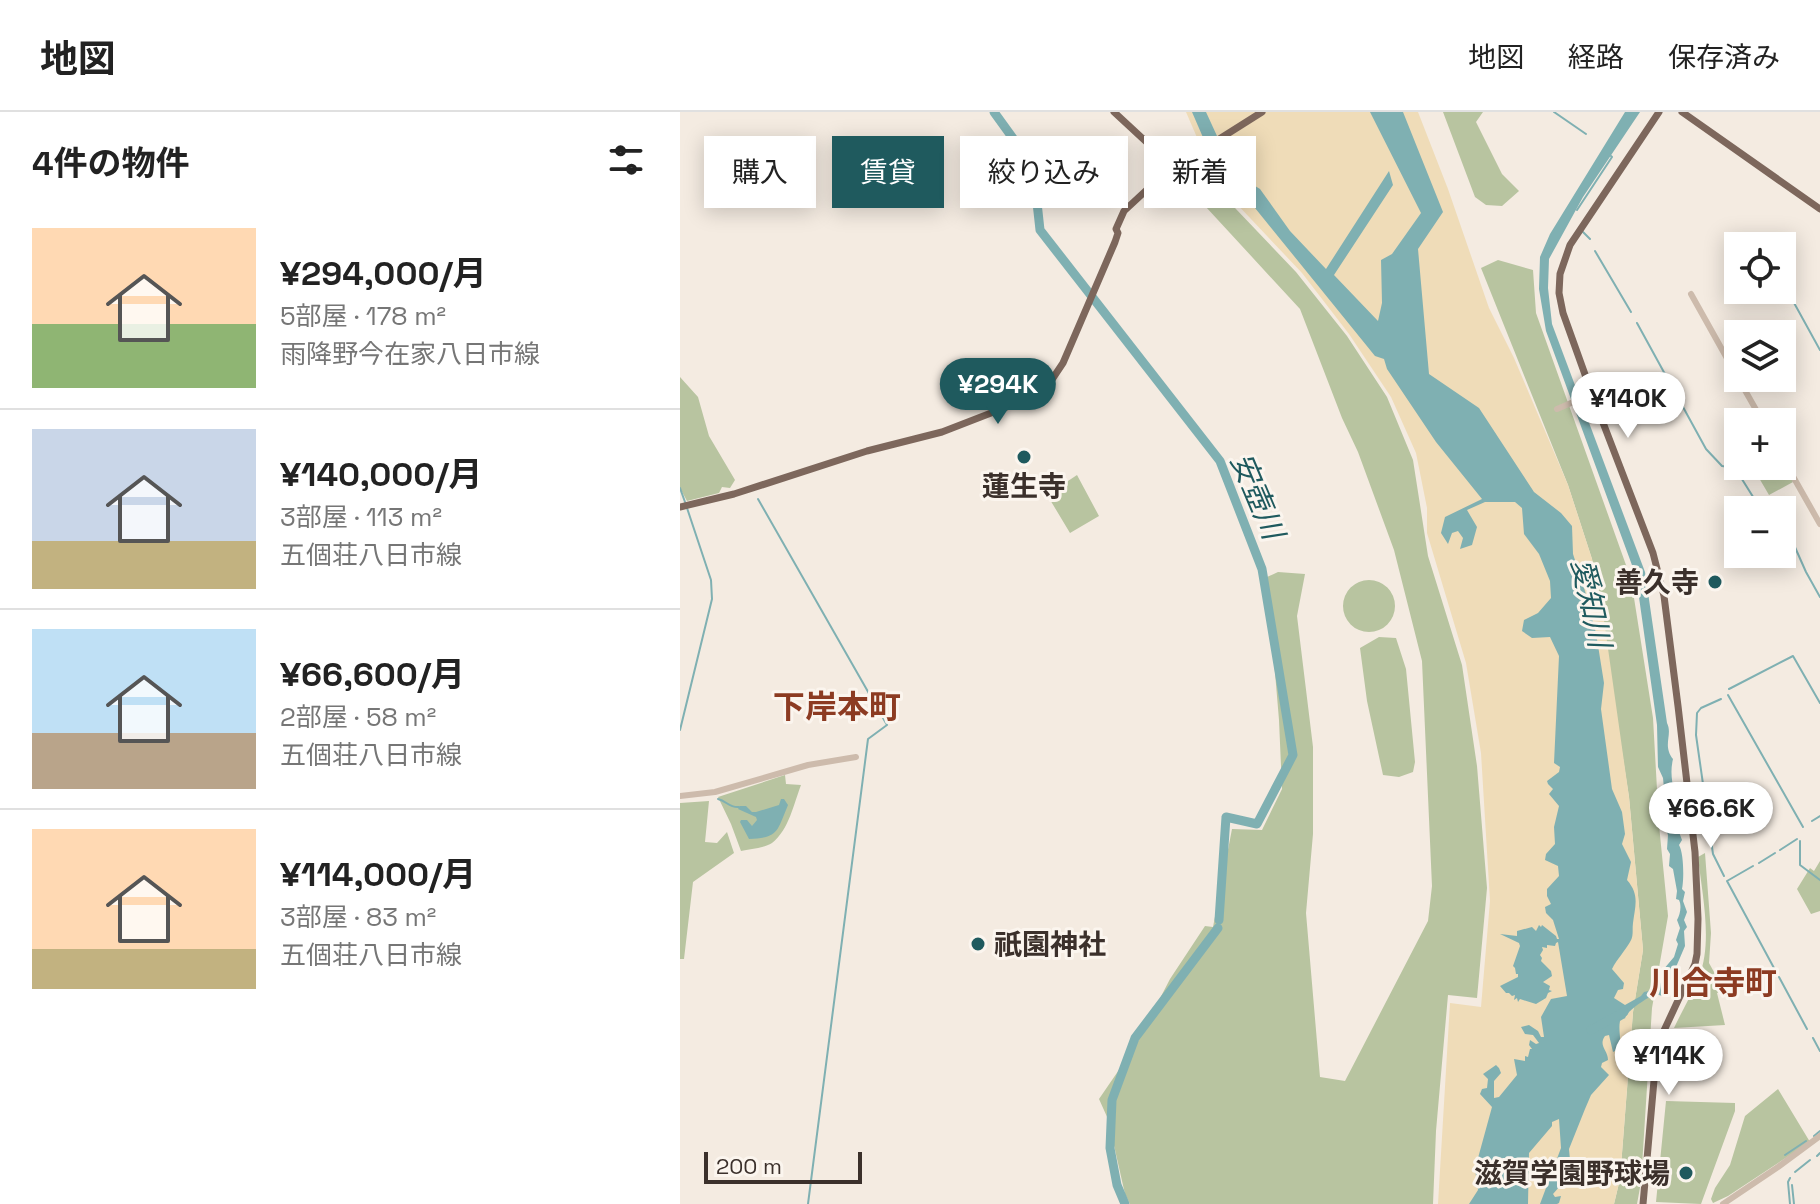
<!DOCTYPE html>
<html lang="ja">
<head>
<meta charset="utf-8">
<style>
  :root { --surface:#fff; --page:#f2f2f2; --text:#222; --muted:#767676; --line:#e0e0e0; --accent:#1f5a5e }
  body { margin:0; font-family:"Space Grotesk","Noto Sans JP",sans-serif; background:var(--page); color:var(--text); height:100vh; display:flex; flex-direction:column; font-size:30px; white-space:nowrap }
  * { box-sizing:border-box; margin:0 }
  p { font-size:26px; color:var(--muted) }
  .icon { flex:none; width:44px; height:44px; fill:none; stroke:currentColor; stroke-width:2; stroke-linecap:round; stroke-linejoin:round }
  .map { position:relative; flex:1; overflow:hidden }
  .side { display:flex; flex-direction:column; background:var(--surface); width:680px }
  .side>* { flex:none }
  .hud { position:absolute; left:24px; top:24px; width:760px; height:72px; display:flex; gap:16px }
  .tools { position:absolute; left:1044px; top:120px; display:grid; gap:16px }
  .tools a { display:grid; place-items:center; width:72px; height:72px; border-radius:0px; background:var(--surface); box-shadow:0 4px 20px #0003; font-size:40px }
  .scale { position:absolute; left:24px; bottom:20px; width:158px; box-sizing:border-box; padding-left:8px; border:4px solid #3b302b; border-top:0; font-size:22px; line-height:28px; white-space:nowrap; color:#3b302b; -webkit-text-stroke:6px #fbf5ee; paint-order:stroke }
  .price { position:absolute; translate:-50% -68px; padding:0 18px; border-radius:28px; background:#fff; color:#222; font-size:26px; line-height:52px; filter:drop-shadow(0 2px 4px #0008) }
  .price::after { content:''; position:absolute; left:50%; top:48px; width:24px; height:18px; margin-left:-12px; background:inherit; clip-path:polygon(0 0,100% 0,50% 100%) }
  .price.active { background:var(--accent); color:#fff }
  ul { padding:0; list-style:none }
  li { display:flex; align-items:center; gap:24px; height:200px; padding:0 32px }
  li+li { border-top:2px solid var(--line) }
  li span { display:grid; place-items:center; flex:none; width:224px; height:160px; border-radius:0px; color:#555 }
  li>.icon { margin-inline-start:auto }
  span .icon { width:96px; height:96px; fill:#fffc; stroke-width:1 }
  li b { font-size:34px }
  h2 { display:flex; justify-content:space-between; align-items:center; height:96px; padding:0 32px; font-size:34px }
  .tag { padding:0 28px; border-radius:0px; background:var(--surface); box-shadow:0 4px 20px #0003; font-size:28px; line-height:72px }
  .tag.active { background:var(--accent); color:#fff }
  header { display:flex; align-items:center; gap:48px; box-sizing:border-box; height:112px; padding:0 40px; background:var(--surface); border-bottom:2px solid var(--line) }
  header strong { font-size:38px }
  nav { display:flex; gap:44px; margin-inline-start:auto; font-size:28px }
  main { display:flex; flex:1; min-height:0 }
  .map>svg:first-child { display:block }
  .green { fill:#b8c4a0 }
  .sand { fill:#efdcb8 }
  .water { fill:#7fb0b2 }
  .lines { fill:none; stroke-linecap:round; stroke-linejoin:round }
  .stream { stroke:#7fb0b2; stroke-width:2 }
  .river { stroke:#7fb0b2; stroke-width:9 }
  .minor { stroke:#cdbbac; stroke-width:6 }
  .major { stroke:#7d675c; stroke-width:7 }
  .poi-dot { fill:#1f5a5e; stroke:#fbf5ee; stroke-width:3 }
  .labels { text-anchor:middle; stroke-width:6; stroke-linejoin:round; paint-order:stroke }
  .poi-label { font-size:28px; font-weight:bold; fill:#3b302b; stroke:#fbf5ee; text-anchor:end }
  .water-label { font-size:30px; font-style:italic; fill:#1f5a5e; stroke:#fbf5ee }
  .quarter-label { font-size:32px; font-weight:bold; fill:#8c3b22; stroke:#fbf5ee }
</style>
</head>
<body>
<header>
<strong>地図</strong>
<nav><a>地図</a><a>経路</a><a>保存済み</a></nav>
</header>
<main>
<section class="side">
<h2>4件の物件<svg class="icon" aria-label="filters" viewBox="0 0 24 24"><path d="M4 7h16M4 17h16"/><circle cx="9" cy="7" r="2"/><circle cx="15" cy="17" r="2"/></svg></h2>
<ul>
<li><span style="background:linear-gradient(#ffd9b3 60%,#8fb573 0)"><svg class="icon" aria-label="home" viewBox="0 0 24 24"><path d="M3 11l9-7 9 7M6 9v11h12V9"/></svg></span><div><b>¥294,000/月</b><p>5部屋 · 178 m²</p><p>雨降野今在家八日市線</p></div></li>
<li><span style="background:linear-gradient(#c9d6e8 70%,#c2b280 0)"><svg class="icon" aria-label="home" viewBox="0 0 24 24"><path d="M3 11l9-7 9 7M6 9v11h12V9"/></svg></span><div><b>¥140,000/月</b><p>3部屋 · 113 m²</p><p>五個荘八日市線</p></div></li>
<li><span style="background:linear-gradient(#bfe0f5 65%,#b9a48a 0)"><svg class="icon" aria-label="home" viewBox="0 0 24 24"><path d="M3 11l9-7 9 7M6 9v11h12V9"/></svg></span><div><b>¥66,600/月</b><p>2部屋 · 58 m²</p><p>五個荘八日市線</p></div></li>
<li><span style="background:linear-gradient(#ffd9b3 75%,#c2b280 0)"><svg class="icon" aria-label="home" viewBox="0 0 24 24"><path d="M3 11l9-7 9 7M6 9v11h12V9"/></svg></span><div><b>¥114,000/月</b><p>3部屋 · 83 m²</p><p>五個荘八日市線</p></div></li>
</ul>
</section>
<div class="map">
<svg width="1140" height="1092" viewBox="0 0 1140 1092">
  <rect width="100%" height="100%" fill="#f4ebe1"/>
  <path class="green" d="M 763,0 L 803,0 L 796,10 L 822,62 L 839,79 L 822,94 L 806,93 L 795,85 Z
    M 528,51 L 535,75 L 616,160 L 667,224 L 707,285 L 733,348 L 748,444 L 782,553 L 797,654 L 807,776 L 797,886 L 768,883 L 756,1019 L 753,1092 L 450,1092 L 445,1082 L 428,1007 L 419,987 L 456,933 L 490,867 L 525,814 L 533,815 L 552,717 L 582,718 L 602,677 L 599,608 L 587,465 L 598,460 L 625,462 L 617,504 L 633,635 L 633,722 L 626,801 L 640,965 L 665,969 L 748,809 L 752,774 L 742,549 L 714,438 L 678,340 L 662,306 L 620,197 L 502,69 Z
    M 818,148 L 853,158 L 856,201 L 951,467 L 973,606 L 979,713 L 988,804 L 972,896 L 961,1070 L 957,1092 L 934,1092 L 940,1067 L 953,900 L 963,838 L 949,685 L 912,447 L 888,373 L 801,156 Z
    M 0,265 L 18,285 L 29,324 L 55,368 L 50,376 L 42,375 L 39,381 L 7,389 L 0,376 Z
    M 1102,350 L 1113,370 L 1089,383 L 1072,354 L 1102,354 Z
    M 397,363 L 419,404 L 390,421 L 369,386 L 370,381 Z
    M663 494a26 26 0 1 1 52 0a26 26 0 1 1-52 0Z
    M 699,525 L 716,526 L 726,557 L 735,650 L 733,660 L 719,665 L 703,663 L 687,589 L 680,536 Z
    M 105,663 L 106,672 L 121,673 C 114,691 109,718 92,731 C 84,736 70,737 61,739 L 51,712 L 38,685 Z
    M 29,689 L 25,730 L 37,731 L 47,720 L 54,741 L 13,770 L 4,847 L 0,847 L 0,691 Z
    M 1025,741 L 1031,821 L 1029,851 L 1044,878 L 1037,881 L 1045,913 L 994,916 C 1002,899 1012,882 1019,865 C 1033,830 1022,782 1018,745 Z
    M 1140,749 L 1140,799 L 1131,802 L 1117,777 L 1130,756 L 1134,759 Z
    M 1098,977 L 1130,1030 L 1048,1084 L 1033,1091 L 1031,1087 L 1035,1076 L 1050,1053 L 1065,1004 Z
    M 986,989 L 1055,991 L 1055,999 L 1021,1092 L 976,1090 Z"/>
  <path class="sand" d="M 506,0 L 738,0 L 768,77 L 809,196 L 834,246 L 888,373 L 912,447 L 921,487 L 949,685 L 963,838 L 953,900 L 940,1067 L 934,1092 L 758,1092 L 770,891 L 801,895 L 810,789 L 801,641 L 786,551 L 747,421 L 747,396 L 736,341 L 711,285 L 669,222 L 622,161 L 553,88 L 541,71 L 528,51 Z"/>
  <path class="water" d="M 512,0 L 526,0 L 554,61 L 580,77 L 610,119 L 646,157 L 709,59 L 713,73 L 654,163 L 698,209 L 702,191 L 701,148 L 712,142 L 741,101 L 690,0 L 723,0 L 763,100 L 738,137 L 749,262 L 799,296 L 854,380 L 881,401 L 892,414 L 893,442 L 905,479 L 916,521 L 924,571 L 921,597 L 932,677 L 942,700 L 945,722 L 942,732 L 951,750 L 947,768 C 960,783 955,794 953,811 C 952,818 954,824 950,830 C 945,839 937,847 932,857 L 944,871 L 943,877 L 938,878 L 934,886 L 945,893 L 961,884 L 964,880 C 974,879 982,872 986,862 L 983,858 L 994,845 L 998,832 L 996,828 L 1000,816 L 997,808 C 1000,803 1002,794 999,788 L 996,787 L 997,779 L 993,757 L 989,754 L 990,742 L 987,737 L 988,723 L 985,714 L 987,704 L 984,698 L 985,687 L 983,666 L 978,655 L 977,613 L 956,464 L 866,219 L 859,177 L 860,145 L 870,122 L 945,0 L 960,0 L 903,85 L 869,147 L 868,176 L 872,212 L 965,460 L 987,611 C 993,623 982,633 993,647 C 990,660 992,668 994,681 C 998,697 995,712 1002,728 L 999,733 C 1004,741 1004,769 1002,777 L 1005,780 L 1003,789 L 1007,800 L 1004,808 L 1007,815 L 1004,819 L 1005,834 L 984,883 L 982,884 L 976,882 C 967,886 956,893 949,900 C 941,910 950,903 940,909 C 938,919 942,928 939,937 L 933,940 L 929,923 L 925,924 C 918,934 928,938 928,948 L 922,951 L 921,955 L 929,963 L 911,983 L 905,997 L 889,1037 L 890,1048 L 893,1055 L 887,1066 L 873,1082 L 875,1085 L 881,1084 L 879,1091 L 877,1092 L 860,1092 L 881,1036 L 879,1007 L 872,1010 L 872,1014 L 849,1041 L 848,1092 L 789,1092 L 798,1078 L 795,1057 L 812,995 L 800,982 L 802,977 L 807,976 L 808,967 L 803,962 L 816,953 L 819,956 L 821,961 L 814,969 L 814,986 L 819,985 L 837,963 L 834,947 L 845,949 L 845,944 L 848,945 L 850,937 L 852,937 L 849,933 L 850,928 L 856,932 L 859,931 L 853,923 L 845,922 L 841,915 L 849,913 L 858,919 L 861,925 L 864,925 L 861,905 L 871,887 L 887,884 L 878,830 L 876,831 L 875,834 L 867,833 L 867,836 L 862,835 L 863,838 L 860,843 L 862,846 L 861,849 L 871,859 L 872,864 L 863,870 L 870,874 L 869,878 L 872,879 L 868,881 L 866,886 L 856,892 L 840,887 L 838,890 L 837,886 L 834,888 L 835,883 L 832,884 L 829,881 L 826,881 L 820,874 L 838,865 L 838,862 L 836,862 L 835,856 L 833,854 L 840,834 L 839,831 L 820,822 L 837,824 L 837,819 L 852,815 L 856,819 L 859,813 L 861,815 L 862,813 L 876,824 L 877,827 L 879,827 L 873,808 L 866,801 L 865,795 L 871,792 L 867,784 L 867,777 L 879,764 L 878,754 L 865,748 L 866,742 L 875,732 L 874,715 L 879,694 L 869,682 L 873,677 L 868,672 L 867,669 L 879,660 L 880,655 L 874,651 L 879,544 L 870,525 L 852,526 L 842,519 L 844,508 L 858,501 L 871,486 L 870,469 L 859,442 L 844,422 L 842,396 L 835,390 L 805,390 L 787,398 L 797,415 L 792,433 L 780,437 L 783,426 L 778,419 L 772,421 L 768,432 L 761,421 L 765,405 L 802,387 L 756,330 L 707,257 L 704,247 L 695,244 L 571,91 L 544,74 Z
    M 101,687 L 104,687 L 108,693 C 97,719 99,726 69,727 L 60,710 L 61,708 L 67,708 L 72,714 L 77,708 L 76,705 L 58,697 L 60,694 L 66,694 L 72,700 L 76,700 L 99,693 Z"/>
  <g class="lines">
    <path class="stream" d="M 874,0 L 906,22
      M 897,98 L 932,45 L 931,44
      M 903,120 L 910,127
      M 1082,132 L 1083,134
      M 915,139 L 951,200
      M 1102,169 L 1140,238
      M 957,211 L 1026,337 L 1042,354 L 1055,356 L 1075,388
      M 0,376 L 5,390
      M 78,387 L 207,613 L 188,627 L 128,1092
      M 1102,412 L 1110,424 L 1126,460 L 1140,485
      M 1049,577 L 1113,544 L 1140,591
      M 1048,583 L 1123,715
      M 1041,587 L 1021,596 L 1017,601 L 1016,623 L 1033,742 L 1044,764
      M 0,618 L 32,487 L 31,468 L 7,396
      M 38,687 C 47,689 49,696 59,695
      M 1132,709 L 1140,704
      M 1120,729 L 1120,753 L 1140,768
      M 1100,738 L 1117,727
      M 1079,751 L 1095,741
      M 1073,754 L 1047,769 L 1094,856
      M 1099,865 L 1127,917
      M 1133,926 L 1140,939
      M 1134,1024 L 1140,1019
      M 1105,1043 L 1126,1029
      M 1137,1044 L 1140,1041
      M 1115,1060 L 1130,1048
      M 1112,1073 L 1114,1092
      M 1110,1092 L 1108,1070 L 1110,1066"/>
    <path class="river" d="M 314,0 L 353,54 L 360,118 L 540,349 L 582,457 L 613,643 L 577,712 L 546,705 L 539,808
      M 911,918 L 944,900
      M 445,1092 L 437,1073 L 430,1036 L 432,988 L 455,926 L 538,816"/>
    <path class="minor" d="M 1011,182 L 1058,266
      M 1058,266 L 1083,310
      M 877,297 L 912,282
      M 1102,345 L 1140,412
      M 0,684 L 35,680 L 128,653 L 176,645
      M 1043,1092 L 1098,1055 L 1140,1024"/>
    <path class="major" d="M 434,0 L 488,50 L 499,52
      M 1002,0 L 1140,97
      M 0,395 L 54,382 L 187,339 L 262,320 L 337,291 L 360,280 L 369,272 L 383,251 L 435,130 L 438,121 L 436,117 L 444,99 L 472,73 L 495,55 L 582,0
      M 963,1092 L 976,946 L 981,925 L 1015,852 L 1017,842 L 1018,807 L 1015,740 L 998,594 L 984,484 L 973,441 L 912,282 L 883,201 L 879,181 L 880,162 L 890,133 L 979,0"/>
  </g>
  <g class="poi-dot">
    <circle cx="344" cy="345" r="8"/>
    <circle cx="1035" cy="470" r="8"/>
    <circle cx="298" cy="832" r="8"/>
    <circle cx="1006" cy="1061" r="8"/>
  </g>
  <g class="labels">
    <g class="poi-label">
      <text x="344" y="384" text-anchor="middle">蓮生寺</text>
      <text x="1019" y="480">善久寺</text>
      <text x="314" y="842" text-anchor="start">祇園神社</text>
      <text x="990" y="1071">滋賀学園野球場</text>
    </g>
    <g class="water-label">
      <text transform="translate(577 384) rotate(67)" y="10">安壺川</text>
      <text transform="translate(911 491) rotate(78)" y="10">愛知川</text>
    </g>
    <g class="quarter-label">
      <text x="157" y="606">下岸本町</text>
      <text x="1033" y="882">川合寺町</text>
    </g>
  </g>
</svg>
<div class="tools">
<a><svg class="icon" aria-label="locate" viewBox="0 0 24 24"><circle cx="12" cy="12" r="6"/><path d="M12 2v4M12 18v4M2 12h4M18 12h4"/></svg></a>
<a><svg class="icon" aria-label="layers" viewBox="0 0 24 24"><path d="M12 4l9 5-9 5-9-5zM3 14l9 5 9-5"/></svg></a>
<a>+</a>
<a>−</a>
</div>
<div class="scale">200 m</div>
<b class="price active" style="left:318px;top:314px">¥294K</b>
<b class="price" style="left:948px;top:328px">¥140K</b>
<b class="price" style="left:1031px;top:738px">¥66.6K</b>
<b class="price" style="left:989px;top:985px">¥114K</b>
<div class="hud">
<a class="tag">購入</a>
<a class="tag active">賃貸</a>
<a class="tag">絞り込み</a>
<a class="tag">新着</a>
</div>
</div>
</main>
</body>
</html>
